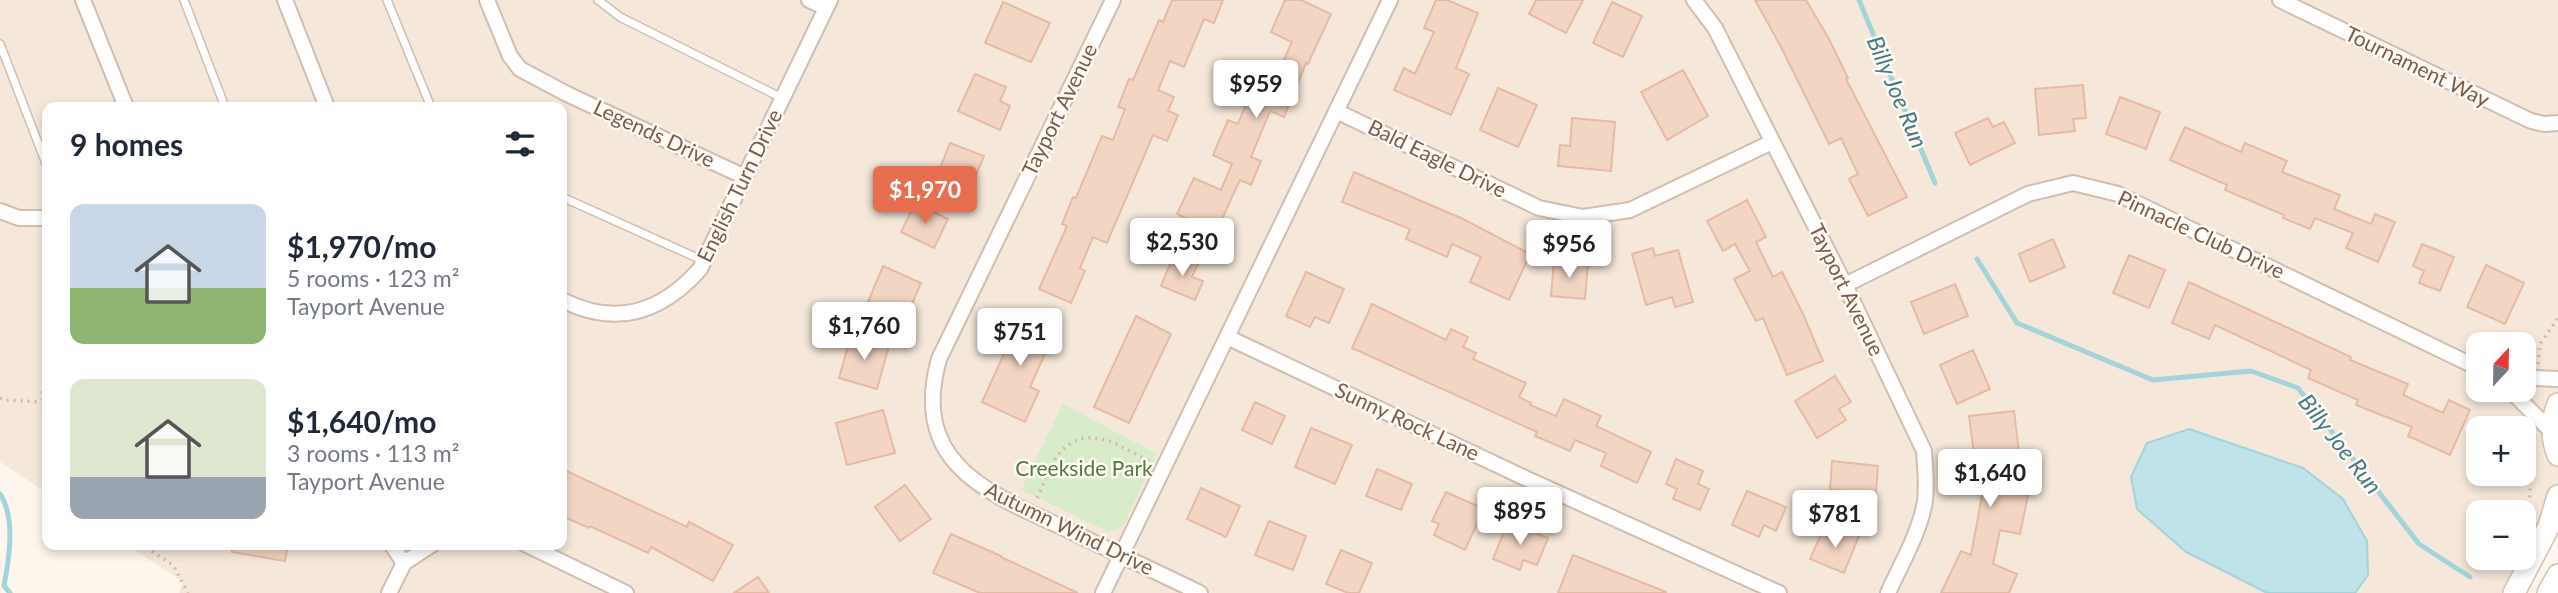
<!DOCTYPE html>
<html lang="en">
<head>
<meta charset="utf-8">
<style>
  :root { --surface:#fff; --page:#f2f2f3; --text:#1f2937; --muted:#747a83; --accent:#e76f51 }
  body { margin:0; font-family:Lato,sans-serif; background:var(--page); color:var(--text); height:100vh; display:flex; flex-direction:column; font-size:26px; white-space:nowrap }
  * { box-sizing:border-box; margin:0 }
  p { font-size:23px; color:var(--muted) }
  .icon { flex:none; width:38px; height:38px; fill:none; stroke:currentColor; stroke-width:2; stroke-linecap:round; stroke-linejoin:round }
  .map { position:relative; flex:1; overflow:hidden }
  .details { position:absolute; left:42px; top:102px; width:525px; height:448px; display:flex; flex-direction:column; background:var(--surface); border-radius:14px; box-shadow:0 4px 10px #0003 }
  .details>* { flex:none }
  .needle { width:46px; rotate:22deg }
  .controls { position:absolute; left:2466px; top:332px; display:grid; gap:14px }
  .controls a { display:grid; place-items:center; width:70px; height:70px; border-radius:14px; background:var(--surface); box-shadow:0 4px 10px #0003; font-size:35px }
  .price { position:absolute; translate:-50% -60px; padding:0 16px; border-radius:7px; background:#fff; color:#222; font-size:23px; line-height:46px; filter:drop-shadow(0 2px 4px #0008) }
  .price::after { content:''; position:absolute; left:50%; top:42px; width:21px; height:16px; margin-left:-10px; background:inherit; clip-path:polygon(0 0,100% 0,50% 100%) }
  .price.on { background:var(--accent); color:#fff }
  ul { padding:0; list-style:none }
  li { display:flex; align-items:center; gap:21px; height:175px; padding:0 28px }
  li span { display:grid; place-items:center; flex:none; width:196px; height:140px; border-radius:14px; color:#555 }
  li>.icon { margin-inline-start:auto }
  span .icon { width:84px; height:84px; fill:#fffc; stroke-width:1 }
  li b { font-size:30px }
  h2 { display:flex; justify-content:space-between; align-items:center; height:84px; padding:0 28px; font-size:30px }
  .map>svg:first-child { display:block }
  .residential { fill:#f5e8da; fill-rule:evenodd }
  .green { fill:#d8ecc9 }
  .water { fill:#bfe3e8; stroke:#a5d3da; stroke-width:2 }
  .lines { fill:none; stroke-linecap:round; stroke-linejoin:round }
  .stream { stroke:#a5d3da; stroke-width:5 }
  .building { fill:#f3d5c3; stroke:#e6bba3; stroke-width:2 }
  .lane-casing { stroke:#d1beb0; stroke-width:10 }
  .street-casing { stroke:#d1beb0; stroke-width:18 }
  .secondary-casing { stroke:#d6c0b0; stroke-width:24 }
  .path { stroke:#d9b8a5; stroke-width:3.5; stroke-dasharray:2 5; stroke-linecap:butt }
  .lane { stroke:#fff; stroke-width:7 }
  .street { stroke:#fff; stroke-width:14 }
  .secondary { stroke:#fff; stroke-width:21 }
  .labels { text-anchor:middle; stroke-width:5; stroke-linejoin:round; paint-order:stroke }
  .street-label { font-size:21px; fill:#7a5c4d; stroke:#fffaf3 }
  .park-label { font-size:21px; fill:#537a41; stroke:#fffaf3 }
  .water-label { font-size:23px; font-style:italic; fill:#437c86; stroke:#fffaf3 }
</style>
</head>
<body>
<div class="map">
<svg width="2558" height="593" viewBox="0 0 2558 593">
  <rect width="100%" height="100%" fill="#fdf6ec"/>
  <path class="residential" d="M 0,0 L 2558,0 L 2558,497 L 2514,593 L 179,593 L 183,582 L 126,544 L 562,544 L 562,107 L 47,107 L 47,493 L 0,462 ZM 2478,345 L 2524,345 L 2524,390 L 2478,390 ZM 2478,429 L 2524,429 L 2524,474 L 2478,474 ZM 2478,513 L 2524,513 L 2524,558 L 2478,558 Z"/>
  <path class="green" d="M 1063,404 L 1157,454 L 1125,523 L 1117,530 L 1107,531 L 1021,490 Z"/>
  <path class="water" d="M 2189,429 L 2303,468 L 2343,499 L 2367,541 L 2368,575 L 2355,593 L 2267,593 L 2186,552 L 2137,509 L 2131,477 L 2147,443 Z"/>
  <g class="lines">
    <path class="stream" d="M 1859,0 L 1935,183
      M 1977,259 L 2017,323 L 2153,380 L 2251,371 L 2298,388 L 2419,544 L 2470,577
      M 0,494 C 16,518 9,559 4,586 L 10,593"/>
  </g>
  <path class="building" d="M 1172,0 L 1223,0 L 1214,23 L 1204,19 L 1184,67 L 1170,61 L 1158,90 L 1174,97 L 1168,111 L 1178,115 L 1167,141 L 1153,135 L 1107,243 L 1093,237 L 1080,268 L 1085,271 L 1071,303 L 1039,289 L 1067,226 L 1062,224 L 1073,197 L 1076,198 L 1102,136 L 1113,140 L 1125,109 L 1118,107 L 1129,79 L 1133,80 L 1159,20 L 1163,22 Z
    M 1285,0 L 1301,0 L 1331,14 L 1308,64 L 1306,63 L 1284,117 L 1270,111 L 1251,157 L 1261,161 L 1251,185 L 1240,180 L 1232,197 L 1222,219 L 1231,224 L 1220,248 L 1197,237 L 1202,226 L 1177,214 L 1194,178 L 1221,190 L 1232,164 L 1213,155 L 1228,120 L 1238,124 L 1260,68 L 1277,75 L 1292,42 L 1271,32 Z
    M 1436,0 L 1447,0 L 1478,13 L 1456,68 L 1469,74 L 1451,115 L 1394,90 L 1404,68 L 1415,74 L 1434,32 L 1424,28 Z
    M 1536,0 L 1583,0 L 1566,33 L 1529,14 Z
    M 1755,0 L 1806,0 L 1829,39 L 1848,78 L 1846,79 L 1907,197 L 1868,216 L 1849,179 L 1858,174 L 1841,138 L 1829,144 L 1781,47 Z
    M 1003,2 L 1050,23 L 1031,62 L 985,43 Z
    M 1612,2 L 1642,16 L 1623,57 L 1593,43 Z
    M 1683,70 L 1708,116 L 1667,140 L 1641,92 Z
    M 975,74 L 1006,87 L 1000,101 L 1010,106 L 1000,130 L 958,111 Z
    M 2083,85 L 2086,118 L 2073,119 L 2075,131 L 2039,135 L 2035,89 Z
    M 1498,88 L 1537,105 L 1518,147 L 1480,130 Z
    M 2120,97 L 2160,112 L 2146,149 L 2106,134 Z
    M 1572,118 L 1615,122 L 1611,171 L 1558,166 L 1560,145 L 1570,146 Z
    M 1988,118 L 1993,127 L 2004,122 L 2015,143 L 1970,165 L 1955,133 Z
    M 2185,127 L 2241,152 L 2245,143 L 2287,161 L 2282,172 L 2340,195 L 2334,209 L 2371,224 L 2375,214 L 2395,222 L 2378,262 L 2346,248 L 2353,233 L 2315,218 L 2310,229 L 2283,218 L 2284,215 L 2225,190 L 2227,185 L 2170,160 Z
    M 950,143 L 984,156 L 970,189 L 937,176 Z
    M 1354,172 L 1463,219 L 1530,254 L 1509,300 L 1470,282 L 1481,257 L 1452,244 L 1447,257 L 1406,239 L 1410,229 L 1342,202 Z
    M 1747,200 L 1766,237 L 1756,242 L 1773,277 L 1782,272 L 1803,314 L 1823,361 L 1787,375 L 1763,318 L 1756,321 L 1734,279 L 1750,271 L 1735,244 L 1723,251 L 1707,221 Z
    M 915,203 L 948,219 L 934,248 L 901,232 Z
    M 2053,239 L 2065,267 L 2030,282 L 2019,254 Z
    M 2422,244 L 2454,257 L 2440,291 L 2419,283 L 2424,271 L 2413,266 Z
    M 1653,248 L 1655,256 L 1678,250 L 1693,302 L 1675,307 L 1672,297 L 1646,305 L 1632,254 Z
    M 1174,254 L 1198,264 L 1192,277 L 1203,281 L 1195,300 L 1161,286 Z
    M 2129,255 L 2165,270 L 2149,308 L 2113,293 Z
    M 1554,260 L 1588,263 L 1585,299 L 1551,296 Z
    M 2486,265 L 2524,283 L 2505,324 L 2467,307 Z
    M 883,266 L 921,283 L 906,318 L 868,302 Z
    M 1306,272 L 1344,289 L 1329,323 L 1315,317 L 1310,327 L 1286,316 Z
    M 2189,282 L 2351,357 L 2350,360 L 2408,384 L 2403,395 L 2443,413 L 2449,400 L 2470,410 L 2450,455 L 2408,436 L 2412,427 L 2356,405 L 2358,400 L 2308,378 L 2311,370 L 2215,325 L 2209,339 L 2172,323 Z
    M 1955,284 L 1968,316 L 1924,334 L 1911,302 Z
    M 1372,304 L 1446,340 L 1451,329 L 1468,337 L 1463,347 L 1476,353 L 1473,359 L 1526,383 L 1519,397 L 1531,403 L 1530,405 L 1556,416 L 1564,399 L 1601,416 L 1596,426 L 1651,452 L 1637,483 L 1601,466 L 1606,453 L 1575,440 L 1570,451 L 1535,436 L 1537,432 L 1352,348 Z
    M 1023,312 L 1057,327 L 1030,387 L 1039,391 L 1025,422 L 982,402 Z
    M 1136,316 L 1171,334 L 1129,423 L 1094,407 Z
    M 851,335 L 889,346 L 877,389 L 839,378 Z
    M 1973,350 L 1990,389 L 1957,404 L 1940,365 Z
    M 1835,376 L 1851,402 L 1839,409 L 1846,420 L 1817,438 L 1795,401 Z
    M 1255,402 L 1285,416 L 1272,444 L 1242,430 Z
    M 883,410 L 895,453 L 847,465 L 836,423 Z
    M 2014,411 L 2019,452 L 1999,454 L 2004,490 L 2028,495 L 2020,534 L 2000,530 L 1993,564 L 2017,574 L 2009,593 L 1941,593 L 1961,551 L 1971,555 L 1987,469 L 1976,470 L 1969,416 Z
    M 1311,428 L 1352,445 L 1335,484 L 1295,467 Z
    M 1676,459 L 1703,471 L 1698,484 L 1709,489 L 1700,510 L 1673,499 L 1677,489 L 1666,484 Z
    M 1832,461 L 1878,466 L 1875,505 L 1842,502 L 1843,491 L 1830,490 Z
    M 562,469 L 687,527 L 689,522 L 733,545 L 713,581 L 651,547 L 648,553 L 590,526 L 589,528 L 562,516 Z
    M 1377,469 L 1412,484 L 1401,510 L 1366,496 Z
    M 905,485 L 931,519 L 900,541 L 875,507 Z
    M 1201,488 L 1240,506 L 1226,537 L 1187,519 Z
    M 1747,491 L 1786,507 L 1776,531 L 1764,525 L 1759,537 L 1732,525 Z
    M 1446,492 L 1484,509 L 1465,550 L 1434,535 L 1439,524 L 1432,521 Z
    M 1269,521 L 1306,536 L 1293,570 L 1255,555 Z
    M 1508,522 L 1548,538 L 1537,565 L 1523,560 L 1520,570 L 1493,559 Z
    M 1838,528 L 1859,536 L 1844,573 L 1810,559 L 1821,534 L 1833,539 Z
    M 951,534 L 1001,556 L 1001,557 L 1078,593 L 980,593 L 933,573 Z
    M 232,544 L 288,544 L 285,561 L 232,552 Z
    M 1341,550 L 1372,563 L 1359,593 L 1348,593 L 1326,584 Z
    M 1573,555 L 1666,592 L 1666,593 L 1558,593 Z
    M 758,577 L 769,593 L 734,593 Z"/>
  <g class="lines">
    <g class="lane-casing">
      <path id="lane" d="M 184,0 L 225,107
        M 387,0 L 431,107
        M 598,0 L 620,17 L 782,98
        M 0,44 L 47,166
        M 562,197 L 704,261"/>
    </g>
    <g class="street-casing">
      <path id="street" d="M 83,0 L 126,107
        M 285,0 L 327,107
        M 487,0 L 510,56 L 520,69 L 567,94 L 745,177
        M 809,0 L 826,8
        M 1113,0 L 939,359 C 909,466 991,494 1070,531 C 1113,552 1157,572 1200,593
        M 1694,0 L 1715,28 L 1845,285 L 1924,451 C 1925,468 1927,484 1925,501 C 1920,532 1901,564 1888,593
        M 2280,0 L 2531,121 L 2544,124 L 2558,123
        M 1336,111 L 1539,208 L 1583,217 L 1630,210 L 1772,142
        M 0,211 L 19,218 L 47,218
        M 1845,285 L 2028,194 L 2073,183 L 2118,194 L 2478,368
        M 562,300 C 616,327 661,313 700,269 L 830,0
        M 1227,337 L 1527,479 L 1779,593
        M 2524,374 L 2536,378 L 2558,379
        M 2510,390 L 2552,432
        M 391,544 L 404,563
        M 525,544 L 626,593
        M 389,593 L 404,563 L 433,544
        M 1103,593 L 1390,0"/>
    </g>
    <g class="secondary-casing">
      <path id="secondary" d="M 2558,404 C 2551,421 2551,437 2558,455
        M 2514,593 L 2549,526 L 2558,496
        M 2548,593 L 2558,575"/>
    </g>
    <path class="path" d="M 2538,364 L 2540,344 L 2558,318
      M 47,378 C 40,392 41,400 47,414
      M 0,398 L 5,400 L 41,402
      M 2524,440 C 2531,470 2533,497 2525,527
      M 1037,498 C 1044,484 1049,466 1059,454 C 1087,420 1120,447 1151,462
      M 140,544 L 173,565 L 188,593"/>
    <use href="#lane" class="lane"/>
    <use href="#street" class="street"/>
    <use href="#secondary" class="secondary"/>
  </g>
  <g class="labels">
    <g class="street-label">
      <text transform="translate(2417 67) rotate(26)" y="7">Tournament Way</text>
      <text transform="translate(1060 110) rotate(-64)" y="7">Tayport Avenue</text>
      <text transform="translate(654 134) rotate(25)" y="7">Legends Drive</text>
      <text transform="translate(1437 159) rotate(26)" y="7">Bald Eagle Drive</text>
      <text transform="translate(740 186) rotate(-64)" y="7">English Turn Drive</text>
      <text transform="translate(2201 235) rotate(25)" y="7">Pinnacle Club Drive</text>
      <text transform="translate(1846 290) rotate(64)" y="7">Tayport Avenue</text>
      <text transform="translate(1407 422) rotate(25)" y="7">Sunny Rock Lane</text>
      <text transform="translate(1069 529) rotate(26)" y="7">Autumn Wind Drive</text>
    </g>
    <g class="park-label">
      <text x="1084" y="476">Creekside Park</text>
    </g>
    <g class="water-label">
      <text transform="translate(1897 92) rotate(67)" y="8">Billy Joe Run</text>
      <text transform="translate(2340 444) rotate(52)" y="8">Billy Joe Run</text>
    </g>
  </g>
</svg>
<div class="controls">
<a><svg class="needle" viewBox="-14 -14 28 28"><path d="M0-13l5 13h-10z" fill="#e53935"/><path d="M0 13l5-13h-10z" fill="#747a83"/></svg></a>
<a>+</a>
<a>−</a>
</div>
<b class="price" style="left:1256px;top:120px">$959</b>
<b class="price on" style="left:925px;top:226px">$1,970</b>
<b class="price" style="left:1182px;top:278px">$2,530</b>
<b class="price" style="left:1569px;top:280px">$956</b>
<b class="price" style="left:864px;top:362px">$1,760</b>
<b class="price" style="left:1020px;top:368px">$751</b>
<b class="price" style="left:1990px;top:509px">$1,640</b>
<b class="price" style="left:1520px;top:547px">$895</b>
<b class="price" style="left:1835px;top:550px">$781</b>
<section class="details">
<h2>9 homes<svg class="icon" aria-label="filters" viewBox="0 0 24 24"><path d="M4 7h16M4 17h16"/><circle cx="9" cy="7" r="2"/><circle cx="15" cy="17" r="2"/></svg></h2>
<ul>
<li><span style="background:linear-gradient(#c9d6e8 60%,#8fb573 0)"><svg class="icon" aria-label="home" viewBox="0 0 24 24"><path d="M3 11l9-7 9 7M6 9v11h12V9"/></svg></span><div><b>$1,970/mo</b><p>5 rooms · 123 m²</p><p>Tayport Avenue</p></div></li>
<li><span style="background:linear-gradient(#dfe7d0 70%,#9aa5b1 0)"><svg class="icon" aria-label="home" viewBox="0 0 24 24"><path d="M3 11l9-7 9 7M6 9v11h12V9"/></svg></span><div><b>$1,640/mo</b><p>3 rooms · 113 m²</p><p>Tayport Avenue</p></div></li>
</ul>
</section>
</div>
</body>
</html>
